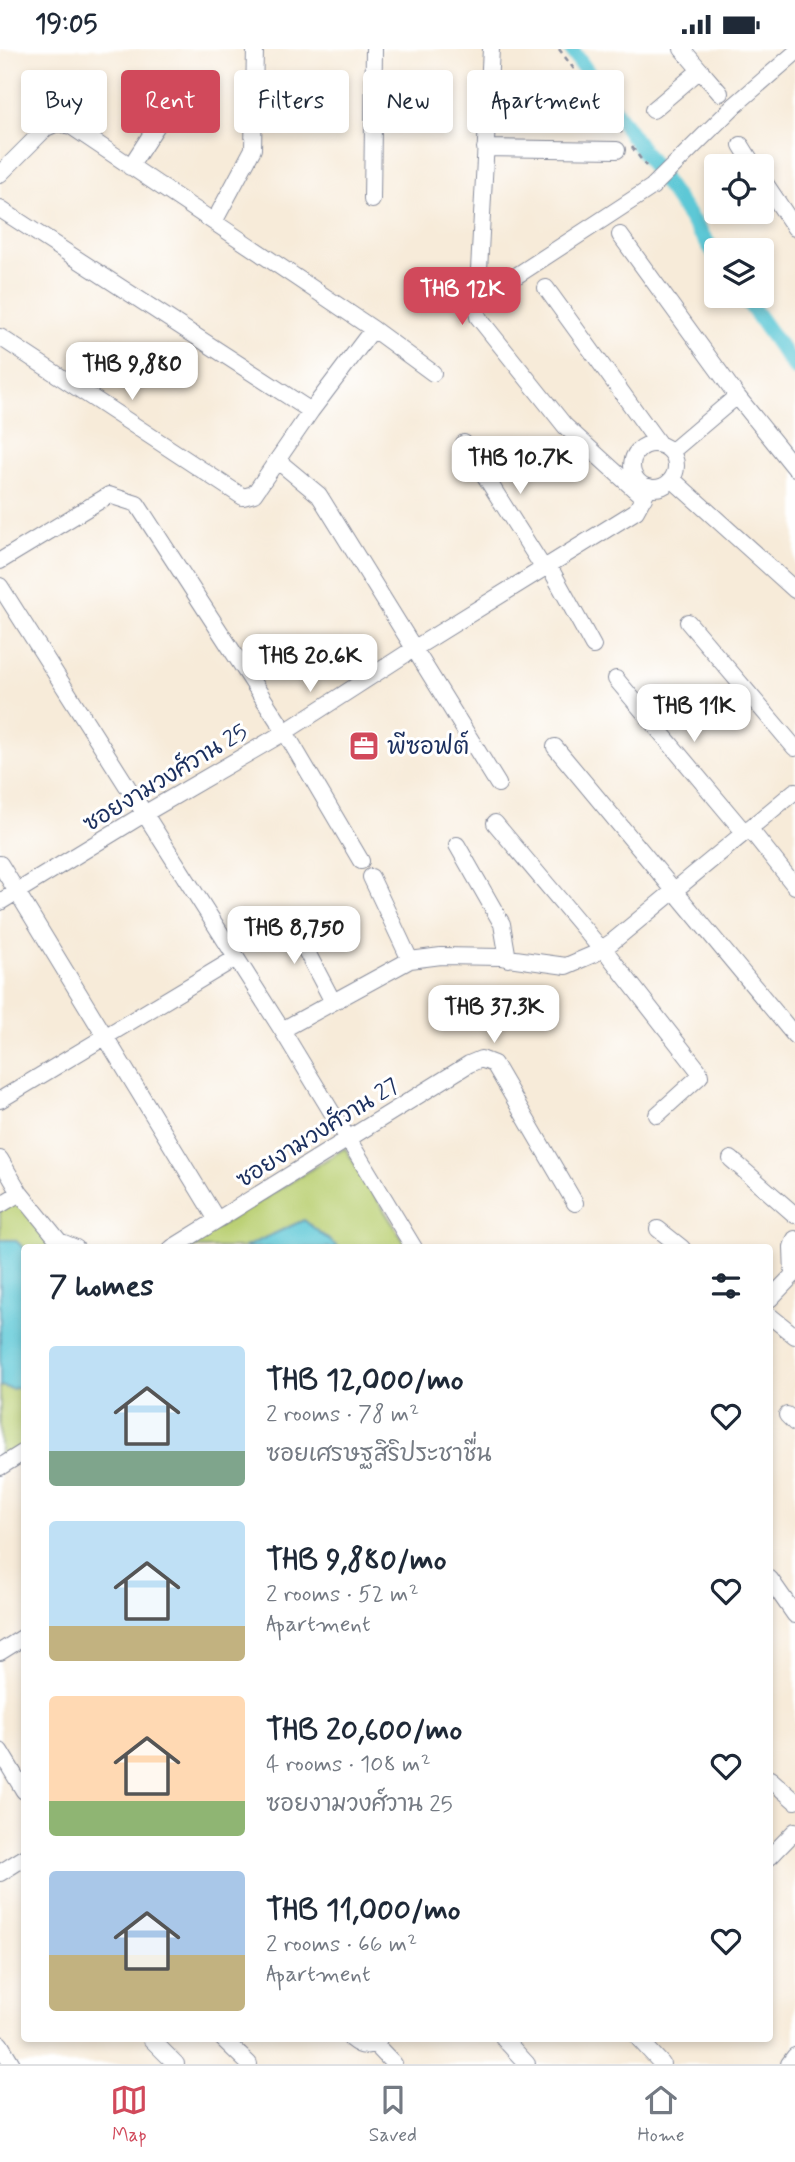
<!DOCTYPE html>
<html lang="en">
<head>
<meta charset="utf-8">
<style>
  :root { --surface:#fff; --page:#f2f2f3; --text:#1f2937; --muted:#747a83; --line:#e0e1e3; --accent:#d1495b }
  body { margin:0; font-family:Mynerve,"Playpen Sans Thai",sans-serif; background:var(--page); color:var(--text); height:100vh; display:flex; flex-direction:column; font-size:26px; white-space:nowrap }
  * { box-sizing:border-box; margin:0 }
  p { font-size:23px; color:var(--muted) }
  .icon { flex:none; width:38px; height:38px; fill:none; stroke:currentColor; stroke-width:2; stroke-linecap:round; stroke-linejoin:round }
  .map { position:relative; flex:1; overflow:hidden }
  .drawer { position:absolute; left:21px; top:1195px; width:752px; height:798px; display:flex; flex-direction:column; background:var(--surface); border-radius:7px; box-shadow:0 4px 10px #0003 }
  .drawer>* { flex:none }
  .hud { position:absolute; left:21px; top:21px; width:754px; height:63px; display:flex; gap:14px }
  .buttons { position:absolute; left:704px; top:105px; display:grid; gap:14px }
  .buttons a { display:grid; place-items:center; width:70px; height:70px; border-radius:7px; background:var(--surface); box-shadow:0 4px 10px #0003; font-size:35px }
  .price { position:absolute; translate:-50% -60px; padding:0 16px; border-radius:14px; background:#fff; color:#222; font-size:23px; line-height:46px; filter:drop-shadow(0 2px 4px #0008) }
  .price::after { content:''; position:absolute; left:50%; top:42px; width:21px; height:16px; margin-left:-10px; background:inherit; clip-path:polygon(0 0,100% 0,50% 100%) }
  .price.selected { background:var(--accent); color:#fff }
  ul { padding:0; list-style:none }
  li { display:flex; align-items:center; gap:21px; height:175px; padding:0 28px }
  li span { display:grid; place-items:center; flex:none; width:196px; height:140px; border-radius:7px; color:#555 }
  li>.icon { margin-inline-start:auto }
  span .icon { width:84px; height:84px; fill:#fffc; stroke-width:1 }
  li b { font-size:30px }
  h2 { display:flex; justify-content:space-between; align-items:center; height:84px; padding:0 28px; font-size:30px }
  .chip { padding:0 24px; border-radius:7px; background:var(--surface); box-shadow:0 4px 10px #0003; font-size:24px; line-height:63px }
  .chip.selected { background:var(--accent); color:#fff }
  .status { display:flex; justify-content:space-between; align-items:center; height:49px; padding:0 35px; background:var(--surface); direction:ltr }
  .status svg { height:19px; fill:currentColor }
  .tabs { display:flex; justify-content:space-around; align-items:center; height:98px; border-top:2px solid var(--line); background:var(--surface); font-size:19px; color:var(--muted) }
  .tabs a { display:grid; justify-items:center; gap:4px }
  .tabs .selected { color:var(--accent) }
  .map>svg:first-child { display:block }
  .green { fill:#bbd074; stroke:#6b8069; stroke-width:2 }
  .water { fill:#5dc8d6; stroke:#3c7c9a; stroke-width:2 }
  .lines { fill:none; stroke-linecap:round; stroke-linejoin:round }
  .canal { stroke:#5dc8d6; stroke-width:16 }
  .minor-casing { stroke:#898d9c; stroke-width:18 }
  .path { stroke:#898d9c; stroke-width:2.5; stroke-dasharray:5 5; stroke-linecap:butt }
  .minor { stroke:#fff; stroke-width:16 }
  .labels { text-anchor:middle; stroke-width:6; stroke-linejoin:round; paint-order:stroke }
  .poi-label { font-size:23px; fill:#1b2f5e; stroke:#fff; text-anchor:start }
  .street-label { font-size:23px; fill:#1b2f5e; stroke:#fff }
</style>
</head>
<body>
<div class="status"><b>19:05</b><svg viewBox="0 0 49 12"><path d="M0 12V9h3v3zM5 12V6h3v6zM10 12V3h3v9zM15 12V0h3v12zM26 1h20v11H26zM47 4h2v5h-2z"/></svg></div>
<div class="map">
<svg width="795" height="2015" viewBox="0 0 795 2015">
  <rect width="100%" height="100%" fill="#fff"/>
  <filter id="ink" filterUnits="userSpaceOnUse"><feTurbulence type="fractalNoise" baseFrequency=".0143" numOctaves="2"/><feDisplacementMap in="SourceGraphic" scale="14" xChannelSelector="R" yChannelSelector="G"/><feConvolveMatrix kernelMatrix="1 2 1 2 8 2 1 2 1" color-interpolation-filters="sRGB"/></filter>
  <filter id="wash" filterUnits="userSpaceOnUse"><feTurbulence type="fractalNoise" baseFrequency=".00686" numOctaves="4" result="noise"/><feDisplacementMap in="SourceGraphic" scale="28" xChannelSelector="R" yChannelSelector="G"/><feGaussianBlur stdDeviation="1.57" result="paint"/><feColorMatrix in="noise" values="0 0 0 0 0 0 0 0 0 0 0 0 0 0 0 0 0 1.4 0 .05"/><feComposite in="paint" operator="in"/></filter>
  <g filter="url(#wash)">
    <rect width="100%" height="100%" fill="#f7ebd9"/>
    <path class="green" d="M 345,1099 L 408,1199 L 185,1199 Z
      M 15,1144 L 55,1199 L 24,1199 L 24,1399 L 3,1412 L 0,1408 L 0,1153 Z"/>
    <path class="water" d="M 304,1171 L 339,1199 L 243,1199 Z
      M 0,1191 L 15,1191 L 24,1199 L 24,1336 L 12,1340 L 0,1337 Z"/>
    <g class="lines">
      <path class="canal" d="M 571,0 L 716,206
        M 744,247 L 795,319"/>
    </g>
  </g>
  <g filter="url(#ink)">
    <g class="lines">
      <g class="minor-casing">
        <path id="minor" d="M 700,21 L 720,44
          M 653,61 L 700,21 L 682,0
          M 741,96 L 754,117
          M 485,99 L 617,101
          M 130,118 L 169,58
          M 0,125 L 46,79 L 57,74 L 71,77 L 373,280 L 433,324
          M 761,128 L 795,179
          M 372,151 L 374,0
          M 0,160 L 311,362
          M 214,173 L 253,100 L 255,0
          M 620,186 L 737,347 L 671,403
          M 479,221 L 491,0
          M 546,239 L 659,395
          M 0,288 L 243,448 L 254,445 L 311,362 L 373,280
          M 737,347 L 795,419
          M 464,394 L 544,520
          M632 417a22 22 0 1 1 44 0a22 22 0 1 1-44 0Z
          M 278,412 L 319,446 L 498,735
          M 672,430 L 795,541
          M 644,449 L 565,377 L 478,268 L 477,258 L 481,250 L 652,138 L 735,56 L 795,4
          M 0,512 L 109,446 L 137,455 L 285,683 L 361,812
          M 549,517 L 593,597
          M 0,537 L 282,981 L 414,1199
          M 688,573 L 795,699
          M 616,630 L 744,783
          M 555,698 L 795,987
          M 495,774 L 601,900
          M 749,779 L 795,837
          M 457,796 L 502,875 L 508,910
          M 0,815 L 217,1171
          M 371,828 L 410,911
          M 0,853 L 144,765 L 285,683 L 415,599 L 636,462 L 649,438
          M 287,865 L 333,953
          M 603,899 L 699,1022 L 700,1027 L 657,1066
          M 282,981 L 410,911 L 441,907 L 501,908 L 566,917 L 594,905 L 612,893 L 795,742
          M 0,1051 L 236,909
          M 0,1110 L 20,1144 L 59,1192 L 76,1199
          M 731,1110 L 795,1166
          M 0,1156 L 20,1144
          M 658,1180 L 682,1199
          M 172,1199 L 469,1015 L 481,1010 L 494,1015 L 575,1154
          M 793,1225 L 792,1198 L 795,1190
          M 770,1250 L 795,1224
          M 770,1267 L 795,1287
          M 787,1366 L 795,1374
          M 0,1418 L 24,1403
          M 770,1530 L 795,1566
          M 0,1603 L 24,1588
          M 0,1702 L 24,1742
          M 770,1730 L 795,1752
          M 770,1808 L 795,1782
          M 0,1824 L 24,1809
          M 151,1990 L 176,2015
          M 223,1990 L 249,2015
          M 351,1990 C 362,1999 367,1999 379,1990
          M 504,1990 L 527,2015
          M 639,1990 L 662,2015
          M 374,1994 L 394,2015
          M 0,1995 L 12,2015
          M 789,2015 L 795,2007"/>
      </g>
      <path class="path" d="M 559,0 L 624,87
        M 632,98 L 646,117"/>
      <use href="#minor" class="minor"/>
    </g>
  </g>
  <defs>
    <g id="office-square" transform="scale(1.575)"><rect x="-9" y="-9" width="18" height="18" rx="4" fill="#d1495b" stroke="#fff"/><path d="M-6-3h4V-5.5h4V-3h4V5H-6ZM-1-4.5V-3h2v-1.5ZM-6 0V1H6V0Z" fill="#fff"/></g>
  </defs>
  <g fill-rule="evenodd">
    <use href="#office-square" x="364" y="697"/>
  </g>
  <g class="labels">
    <g class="poi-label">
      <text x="387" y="705">พีซอฟต์</text>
    </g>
    <g class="street-label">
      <text transform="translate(165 728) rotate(-31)" y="8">ซอยงามวงศ์วาน 25</text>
      <text transform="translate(317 1083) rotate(-32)" y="8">ซอยงามวงศ์วาน 27</text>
    </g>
  </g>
</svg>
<div class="buttons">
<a><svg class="icon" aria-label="locate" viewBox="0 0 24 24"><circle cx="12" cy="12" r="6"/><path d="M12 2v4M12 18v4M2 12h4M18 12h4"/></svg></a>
<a><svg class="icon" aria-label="layers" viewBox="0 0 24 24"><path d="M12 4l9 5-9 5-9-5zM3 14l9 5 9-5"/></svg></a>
</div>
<b class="price selected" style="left:462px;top:278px">THB 12K</b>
<b class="price" style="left:132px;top:353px">THB 9,880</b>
<b class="price" style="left:520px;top:447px">THB 10.7K</b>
<b class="price" style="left:310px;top:645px">THB 20.6K</b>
<b class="price" style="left:694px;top:695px">THB 11K</b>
<b class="price" style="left:294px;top:917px">THB 8,750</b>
<b class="price" style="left:494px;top:996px">THB 37.3K</b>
<div class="hud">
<a class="chip">Buy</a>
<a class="chip selected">Rent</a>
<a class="chip">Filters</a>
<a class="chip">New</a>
<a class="chip">Apartment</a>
</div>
<section class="drawer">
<h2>7 homes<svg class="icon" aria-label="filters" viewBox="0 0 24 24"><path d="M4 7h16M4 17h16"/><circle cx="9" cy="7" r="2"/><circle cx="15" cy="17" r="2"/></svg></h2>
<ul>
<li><span style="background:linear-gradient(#bfe0f5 75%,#7fa58c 0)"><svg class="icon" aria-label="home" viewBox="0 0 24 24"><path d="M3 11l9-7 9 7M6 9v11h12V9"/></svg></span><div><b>THB 12,000/mo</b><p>2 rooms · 78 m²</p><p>ซอยเศรษฐสิริประชาชื่น</p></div><svg class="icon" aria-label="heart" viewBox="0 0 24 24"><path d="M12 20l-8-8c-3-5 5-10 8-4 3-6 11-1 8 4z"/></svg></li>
<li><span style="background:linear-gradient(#bfe0f5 75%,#c2b280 0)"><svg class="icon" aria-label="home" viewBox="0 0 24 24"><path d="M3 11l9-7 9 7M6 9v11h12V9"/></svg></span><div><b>THB 9,880/mo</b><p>2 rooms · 52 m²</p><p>Apartment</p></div><svg class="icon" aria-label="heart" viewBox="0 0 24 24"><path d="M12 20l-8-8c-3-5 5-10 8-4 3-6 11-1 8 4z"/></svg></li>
<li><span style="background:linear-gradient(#ffd9b3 75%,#8fb573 0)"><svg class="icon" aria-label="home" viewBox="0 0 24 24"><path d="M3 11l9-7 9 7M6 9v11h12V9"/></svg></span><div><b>THB 20,600/mo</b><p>4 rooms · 108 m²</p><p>ซอยงามวงศ์วาน 25</p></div><svg class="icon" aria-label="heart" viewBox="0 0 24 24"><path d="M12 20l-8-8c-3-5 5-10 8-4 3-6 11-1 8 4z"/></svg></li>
<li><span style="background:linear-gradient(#a9c7e8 60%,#c2b280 0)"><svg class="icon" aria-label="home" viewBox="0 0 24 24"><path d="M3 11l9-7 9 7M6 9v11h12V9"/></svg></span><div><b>THB 11,000/mo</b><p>2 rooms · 66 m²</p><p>Apartment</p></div><svg class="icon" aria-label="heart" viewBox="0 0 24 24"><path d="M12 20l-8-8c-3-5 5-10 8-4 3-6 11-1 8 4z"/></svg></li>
</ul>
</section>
</div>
<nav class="tabs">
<a class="selected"><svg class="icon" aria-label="map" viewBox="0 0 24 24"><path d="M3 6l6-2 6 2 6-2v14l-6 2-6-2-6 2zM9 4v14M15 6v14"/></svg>Map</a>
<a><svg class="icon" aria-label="saved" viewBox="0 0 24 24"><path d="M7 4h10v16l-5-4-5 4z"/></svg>Saved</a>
<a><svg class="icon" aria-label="home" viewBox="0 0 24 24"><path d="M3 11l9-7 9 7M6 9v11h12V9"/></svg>Home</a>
</nav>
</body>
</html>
